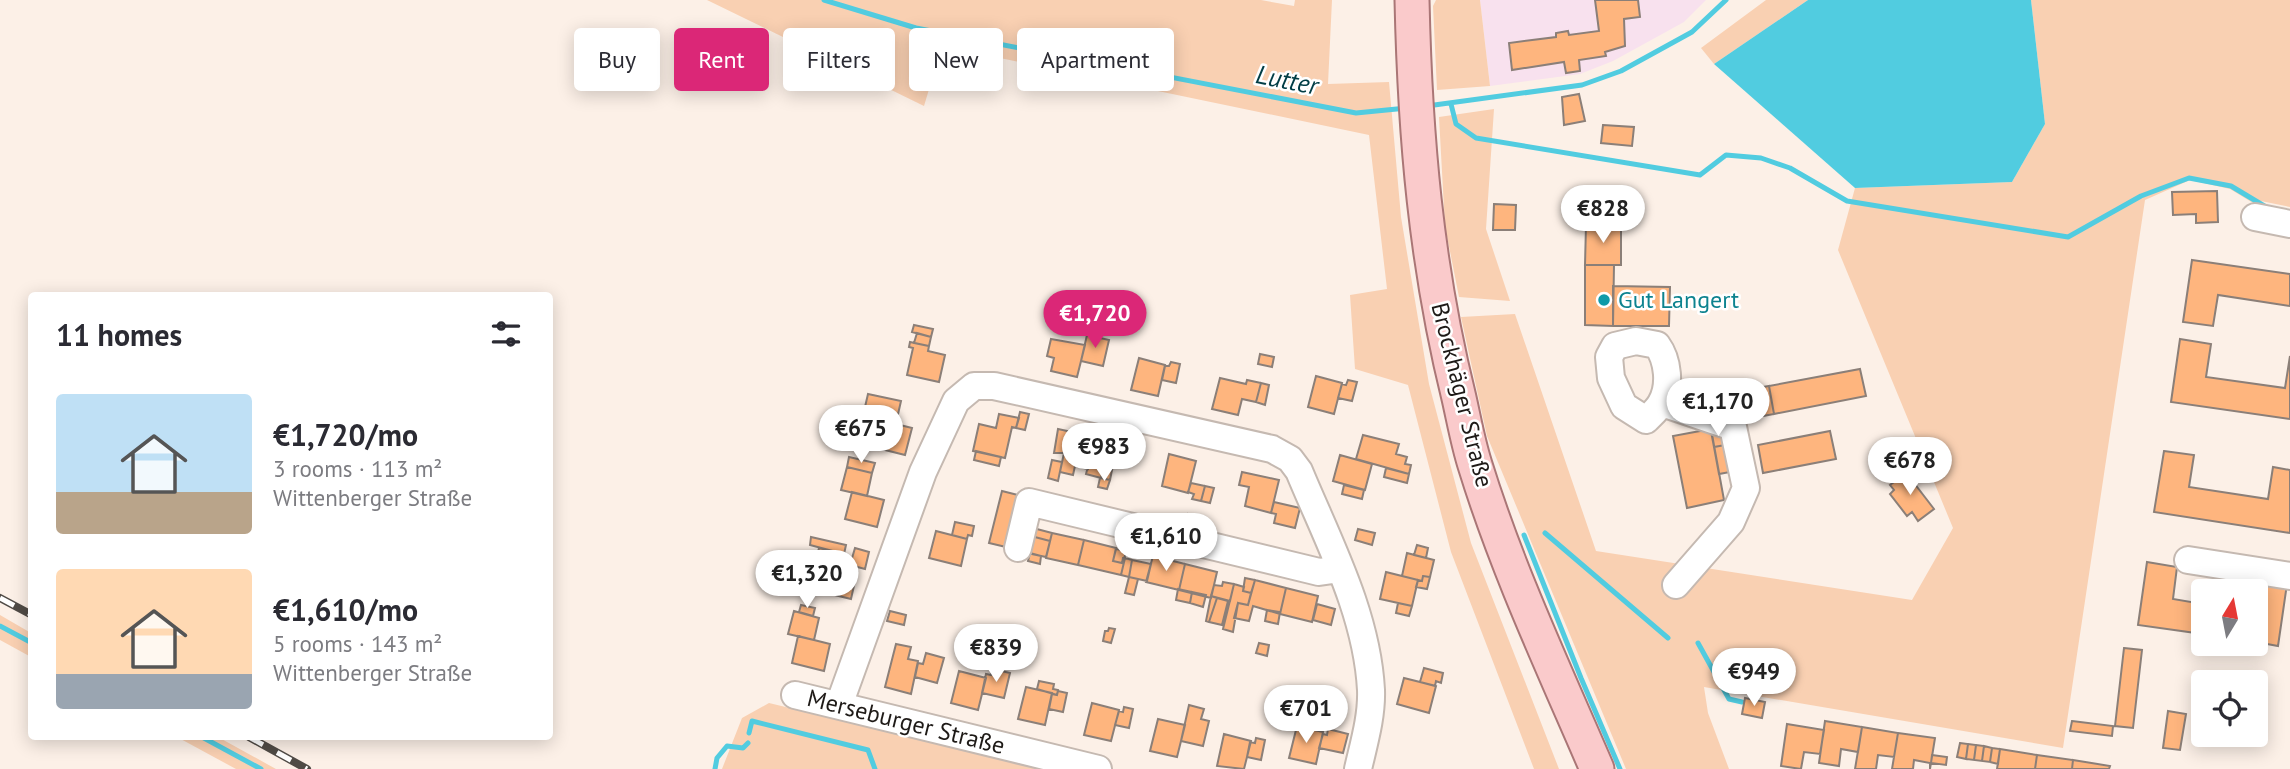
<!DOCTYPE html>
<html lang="en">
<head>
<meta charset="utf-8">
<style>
  :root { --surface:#fff; --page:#f7f7f7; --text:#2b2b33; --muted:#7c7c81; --accent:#db2777 }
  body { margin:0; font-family:"PT Sans",sans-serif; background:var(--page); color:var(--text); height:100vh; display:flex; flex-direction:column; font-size:26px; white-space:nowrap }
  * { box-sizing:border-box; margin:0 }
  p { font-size:23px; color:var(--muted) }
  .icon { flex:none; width:38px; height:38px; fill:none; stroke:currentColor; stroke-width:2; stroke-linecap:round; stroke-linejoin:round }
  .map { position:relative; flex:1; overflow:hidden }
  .drawer { position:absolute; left:28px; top:292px; width:525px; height:448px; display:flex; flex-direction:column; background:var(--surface); border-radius:7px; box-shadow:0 4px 18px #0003 }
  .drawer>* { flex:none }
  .banner { position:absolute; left:574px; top:28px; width:665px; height:63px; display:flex; gap:14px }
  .needle { width:46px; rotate:10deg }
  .fabs { position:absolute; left:2191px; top:579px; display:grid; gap:14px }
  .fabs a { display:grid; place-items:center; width:77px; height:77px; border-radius:7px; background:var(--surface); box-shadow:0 4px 18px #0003; font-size:35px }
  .price { position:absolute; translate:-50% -60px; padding:0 16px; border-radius:24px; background:#fff; color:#222; font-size:23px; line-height:46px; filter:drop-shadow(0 2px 4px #0008) }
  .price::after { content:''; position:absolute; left:50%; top:42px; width:21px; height:16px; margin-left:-10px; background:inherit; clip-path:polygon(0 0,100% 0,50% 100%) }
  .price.on { background:var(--accent); color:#fff }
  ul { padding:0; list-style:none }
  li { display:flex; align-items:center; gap:21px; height:175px; padding:0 28px }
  li span { display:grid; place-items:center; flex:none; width:196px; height:140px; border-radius:7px; color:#555 }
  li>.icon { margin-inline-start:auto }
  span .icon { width:84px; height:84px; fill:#fffc; stroke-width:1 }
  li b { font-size:30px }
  h2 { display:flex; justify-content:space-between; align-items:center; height:84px; padding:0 28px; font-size:30px }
  .chip { padding:0 24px; border-radius:7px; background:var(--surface); box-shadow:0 4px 18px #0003; font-size:24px; line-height:63px }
  .chip.on { background:var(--accent); color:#fff }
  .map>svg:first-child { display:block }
  .commercial { fill:#f8e1ee }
  .green { fill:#f9d0b2 }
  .water { fill:#51cce0 }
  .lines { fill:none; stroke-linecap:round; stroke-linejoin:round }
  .stream { stroke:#51cce0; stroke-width:5 }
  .building { fill:#feb57e; stroke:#8b7f78; stroke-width:2 }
  .minor-casing { stroke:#c5b9b1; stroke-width:30 }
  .major-casing { stroke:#aa7676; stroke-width:37 }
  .minor { stroke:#fff; stroke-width:26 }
  .major { stroke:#facacb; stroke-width:33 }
  .rail-casing { stroke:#504b46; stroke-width:8 }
  .rail { stroke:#fff; stroke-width:5; stroke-dasharray:16; stroke-linecap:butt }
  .culture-dot { fill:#0f9aa8; stroke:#fff; stroke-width:2.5 }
  .labels { text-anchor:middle; stroke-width:5; stroke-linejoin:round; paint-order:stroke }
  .culture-label { font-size:24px; fill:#0d838f; stroke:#fff; text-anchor:start }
  .street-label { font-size:24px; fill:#1e1a17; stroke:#fff }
  .water-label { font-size:26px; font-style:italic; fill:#013d45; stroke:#fff }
</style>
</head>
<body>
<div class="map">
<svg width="2290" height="769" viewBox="0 0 2290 769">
  <rect width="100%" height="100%" fill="#fcf0e7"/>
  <path class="commercial" d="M 1480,0 L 1706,0 L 1684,22 L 1613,61 L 1580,74 L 1490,86 Z"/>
  <path class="green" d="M 707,0 L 1261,0 L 1294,6 L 1295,0 L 1332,0 L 1328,84 L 1389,82 L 1401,217 L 1429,384 L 1471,543 L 1559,769 L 1534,769 L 1451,552 L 1408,385 L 1355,369 L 1350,295 L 1387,289 L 1369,135 L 942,46 L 924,106 Z
    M 1436,0 L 1480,0 L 1490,86 L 1437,90 L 1433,6 Z
    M 1766,0 L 1808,0 L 1714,64 L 1701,48 Z
    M 2031,0 L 2290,0 L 2290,207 L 2261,201 L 2258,206 L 2230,189 L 2190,180 L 2145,200 L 2063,748 L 1704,687 L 1708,713 L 1729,769 L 1626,769 L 1487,436 L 1461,317 L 1515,314 L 1596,551 L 1912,600 L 1953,528 L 1838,250 L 1855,188 L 2012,182 L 2045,124 Z
    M 1494,109 L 1486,229 L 1510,301 L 1459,297 L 1445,226 L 1439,117 Z
    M 0,615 L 31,633 L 31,657 L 0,640 Z
    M 769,703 L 1042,769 L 722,769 L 742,718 Z
    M 177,737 L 218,737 L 276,769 L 236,769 Z"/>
  <path class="water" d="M 1808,0 L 2031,0 L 2045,124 L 2012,182 L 1855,188 L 1714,64 Z"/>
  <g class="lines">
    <path class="stream" d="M 824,0 L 916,28 L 1356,113 L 1407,108
      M 1451,104 L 1456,124 L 1476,138 L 1700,175 L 1726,155 L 1761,158 L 1790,168 L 1847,201 L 2068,237 L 2141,196 L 2189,178 L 2231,186 L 2266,207
      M 1427,106 L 1582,85 L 1621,71 L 1692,32 L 1726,0
      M 1545,533 L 1668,638
      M 1524,535 L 1581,678 L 1620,769
      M 0,626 L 32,643
      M 1698,643 L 1729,699 L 1742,702
      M 749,733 L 752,721 L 868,750 L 875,769
      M 202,737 L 261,769
      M 715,769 L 717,758 L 727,746 L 743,748 L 748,743"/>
  </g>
  <path class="building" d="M 1595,0 L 1638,0 L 1640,17 L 1624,19 L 1625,46 L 1605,52 L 1606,56 L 1579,60 L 1580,71 L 1566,73 L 1564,62 L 1512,70 L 1509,43 L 1556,37 L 1556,33 L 1568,31 L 1569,35 L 1599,31 Z
    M 1579,94 L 1585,121 L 1564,125 L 1562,97 Z
    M 1603,125 L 1634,127 L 1632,146 L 1601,143 Z
    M 2217,191 L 2218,222 L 2196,223 L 2196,214 L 2173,215 L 2172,192 Z
    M 1494,204 L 1516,205 L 1515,230 L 1493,230 Z
    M 1586,225 L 1621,225 L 1621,265 L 1585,265 Z
    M 2192,260 L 2290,274 L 2290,306 L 2218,295 L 2213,326 L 2183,322 Z
    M 1585,265 L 1614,265 L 1613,326 L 1585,325 Z
    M 1613,286 L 1670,287 L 1669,326 L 1613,326 Z
    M 914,325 L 933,329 L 931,337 L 912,332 Z
    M 917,333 L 931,337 L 929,346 L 914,343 Z
    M 1087,335 L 1109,340 L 1103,366 L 1081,361 Z
    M 1051,339 L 1085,345 L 1077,377 L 1051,371 L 1054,358 L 1047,356 Z
    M 2180,339 L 2211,344 L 2206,377 L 2285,388 L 2290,356 L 2290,419 L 2171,402 Z
    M 910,342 L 929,346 L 928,351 L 945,355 L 939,382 L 907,375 L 913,348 L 909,347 Z
    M 1260,354 L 1274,357 L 1272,367 L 1258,364 Z
    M 1139,358 L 1165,365 L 1158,396 L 1131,390 Z
    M 1171,362 L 1180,364 L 1176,383 L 1162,380 L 1165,366 L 1169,366 Z
    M 1860,369 L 1866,396 L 1774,414 L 1769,386 Z
    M 1316,376 L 1342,383 L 1334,414 L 1308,407 Z
    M 1220,378 L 1246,384 L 1247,380 L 1261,383 L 1256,402 L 1242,399 L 1238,415 L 1212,409 Z
    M 1348,380 L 1357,382 L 1352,401 L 1338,398 L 1342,384 L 1346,385 Z
    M 1261,383 L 1269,385 L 1265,405 L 1256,402 Z
    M 1769,386 L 1774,414 L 1763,416 L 1757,388 Z
    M 868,394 L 901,401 L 896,423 L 880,420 L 879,424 L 862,420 Z
    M 1020,412 L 1029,414 L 1025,430 L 1016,428 Z
    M 999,414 L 1019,418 L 1016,428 L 1012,427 L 1005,458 L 973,451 L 979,424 L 996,428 Z
    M 880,420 L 912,428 L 905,455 L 873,447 Z
    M 1058,429 L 1095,437 L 1088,469 L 1075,466 L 1073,475 L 1060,472 L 1064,453 L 1054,453 Z
    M 1711,429 L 1724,500 L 1687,508 L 1673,436 Z
    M 1722,429 L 1725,445 L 1714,447 L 1711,431 Z
    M 1830,431 L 1836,459 L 1763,473 L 1758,445 Z
    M 1363,435 L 1399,444 L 1396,454 L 1407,457 L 1405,464 L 1411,465 L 1409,474 L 1356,459 Z
    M 1094,445 L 1101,447 L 1098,461 L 1090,459 Z
    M 1725,445 L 1730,472 L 1719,474 L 1714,447 Z
    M 976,451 L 1001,457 L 999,466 L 974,460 Z
    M 2164,451 L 2194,455 L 2189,487 L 2268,499 L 2273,467 L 2290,470 L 2290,533 L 2154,512 Z
    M 1169,454 L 1196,461 L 1188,493 L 1162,486 Z
    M 1340,455 L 1372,464 L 1365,490 L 1333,481 Z
    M 849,457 L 875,463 L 872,473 L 847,467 Z
    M 1090,459 L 1105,462 L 1101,478 L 1086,474 Z
    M 1052,460 L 1062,462 L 1058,481 L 1048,478 Z
    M 1105,463 L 1113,465 L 1110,480 L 1101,478 Z
    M 847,467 L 872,473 L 867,496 L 841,490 Z
    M 1386,468 L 1409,474 L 1407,483 L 1384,477 Z
    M 1909,471 L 1914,477 L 1911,479 L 1934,509 L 1918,521 L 1912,512 L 1907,516 L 1890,494 L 1894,490 L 1890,485 Z
    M 1242,472 L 1279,480 L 1271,513 L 1245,506 L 1249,487 L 1239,485 Z
    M 1100,478 L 1110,480 L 1107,489 L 1098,487 Z
    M 1191,483 L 1205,486 L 1201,501 L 1192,499 L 1194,494 L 1188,492 Z
    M 1344,485 L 1364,490 L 1362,499 L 1342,494 Z
    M 1205,486 L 1214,488 L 1210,503 L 1201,501 Z
    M 1002,491 L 1018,495 L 1006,547 L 989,543 Z
    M 852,492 L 884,500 L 877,527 L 845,519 Z
    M 1274,502 L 1300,508 L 1295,528 L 1274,523 L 1276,514 L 1271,513 Z
    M 1188,514 L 1198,516 L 1196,525 L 1186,522 Z
    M 955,522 L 974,526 L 972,536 L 968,535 L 967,539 L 952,535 Z
    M 1033,528 L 1052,533 L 1050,541 L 1031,536 Z
    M 1358,529 L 1375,533 L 1372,545 L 1355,540 Z
    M 936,531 L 967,539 L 961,566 L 929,558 Z
    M 1052,533 L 1084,540 L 1078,565 L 1046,558 Z
    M 1031,536 L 1050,541 L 1046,557 L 1027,553 Z
    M 811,537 L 846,545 L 844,554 L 810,545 Z
    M 1084,540 L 1116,548 L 1113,561 L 1122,563 L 1123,558 L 1125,558 L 1121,575 L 1078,565 Z
    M 1417,545 L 1428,548 L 1426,558 L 1414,555 Z
    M 819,548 L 844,554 L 840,568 L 857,572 L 851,599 L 818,591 L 821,578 L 812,576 Z
    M 855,548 L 869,552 L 865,569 L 850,565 Z
    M 1116,549 L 1127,551 L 1122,563 L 1113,561 Z
    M 1030,553 L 1041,556 L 1040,564 L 1028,561 Z
    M 1407,553 L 1434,560 L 1430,577 L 1423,576 L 1422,581 L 1402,576 Z
    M 1153,556 L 1185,564 L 1179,590 L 1146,582 Z
    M 1125,558 L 1132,560 L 1129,577 L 1121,575 Z
    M 1132,560 L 1151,564 L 1147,581 L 1129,577 Z
    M 2147,562 L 2177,567 L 2173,599 L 2203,604 L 2203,634 L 2138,625 Z
    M 1185,564 L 1217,572 L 1211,598 L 1179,590 Z
    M 1386,572 L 1418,580 L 1412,606 L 1380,599 Z
    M 1423,576 L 1430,577 L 1427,589 L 1416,587 L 1418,580 L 1422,581 Z
    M 1129,577 L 1138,579 L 1134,595 L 1125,593 Z
    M 1245,578 L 1255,580 L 1251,593 L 1243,591 Z
    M 2256,579 L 2287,584 L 2278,646 L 2256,642 L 2254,592 Z
    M 1255,580 L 1286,588 L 1280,614 L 1253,606 L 1249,621 L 1234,618 L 1238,603 L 1248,605 Z
    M 1223,582 L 1234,584 L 1230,601 L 1211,596 L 1214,585 L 1222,586 Z
    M 1234,584 L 1244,587 L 1243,591 L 1251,593 L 1248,605 L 1238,603 L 1233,632 L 1223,629 Z
    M 1286,588 L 1318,596 L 1312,622 L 1280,614 Z
    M 1178,589 L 1192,592 L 1190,603 L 1176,600 Z
    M 1192,592 L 1206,595 L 1203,607 L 1190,603 Z
    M 1211,596 L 1217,598 L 1209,622 L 1206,621 Z
    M 1217,598 L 1228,601 L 1222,625 L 1209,622 Z
    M 1398,603 L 1412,606 L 1409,616 L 1396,613 Z
    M 1317,604 L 1335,609 L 1331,625 L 1313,620 Z
    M 801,605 L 815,608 L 813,616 L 799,612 Z
    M 1267,610 L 1280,612 L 1278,624 L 1265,621 Z
    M 794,611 L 819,618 L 814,640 L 788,634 Z
    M 890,611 L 906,615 L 904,625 L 887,621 Z
    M 1109,628 L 1115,629 L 1111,643 L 1103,641 L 1105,631 L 1108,631 Z
    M 798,636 L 830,644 L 824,671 L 792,663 Z
    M 1259,643 L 1269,645 L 1267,656 L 1256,653 Z
    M 896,644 L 911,647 L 908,659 L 918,661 L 911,694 L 885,687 Z
    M 2124,648 L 2142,650 L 2133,728 L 2115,726 Z
    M 926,653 L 944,658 L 937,683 L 915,677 L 918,663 L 923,664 Z
    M 1424,668 L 1443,673 L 1441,683 L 1436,681 L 1435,686 L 1420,682 Z
    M 993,669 L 1010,673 L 1004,698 L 982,693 L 986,674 L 991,675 Z
    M 959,671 L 986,678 L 978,710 L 951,703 Z
    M 1404,678 L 1436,686 L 1429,713 L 1397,704 Z
    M 1039,681 L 1054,684 L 1053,689 L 1058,690 L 1057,695 L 1037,689 Z
    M 1026,687 L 1052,693 L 1045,725 L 1018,719 Z
    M 1058,691 L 1067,693 L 1063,712 L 1049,709 L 1052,694 L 1057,695 Z
    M 1745,698 L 1765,702 L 1762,718 L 1742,714 Z
    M 1092,703 L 1119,710 L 1111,741 L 1084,735 Z
    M 1189,705 L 1204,709 L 1201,719 L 1209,721 L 1203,746 L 1181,741 Z
    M 1124,707 L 1133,709 L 1129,728 L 1115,725 L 1119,711 L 1123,712 Z
    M 2168,711 L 2186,714 L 2180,750 L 2163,748 Z
    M 1158,719 L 1185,725 L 1177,757 L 1150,751 Z
    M 1825,721 L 1862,727 L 1858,752 L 1841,749 L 1839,766 L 1819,763 Z
    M 2072,721 L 2113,726 L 2112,736 L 2070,731 Z
    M 1787,724 L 1824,730 L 1820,754 L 1804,752 L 1801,769 L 1781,766 Z
    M 1297,726 L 1323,732 L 1316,764 L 1289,758 Z
    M 1862,727 L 1898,733 L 1894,757 L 1878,755 L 1876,769 L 1855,769 Z
    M 1328,729 L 1348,734 L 1343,753 L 1319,748 L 1323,734 L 1327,735 Z
    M 1898,733 L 1935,738 L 1930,769 L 1930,763 L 1914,760 L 1913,769 L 1892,769 Z
    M 1224,734 L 1251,741 L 1244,769 L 1217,766 Z
    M 2217,735 L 2242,735 L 2241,742 Z
    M 1256,738 L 1265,740 L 1261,760 L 1247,757 L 1250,742 L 1255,743 Z
    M 1960,743 L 1968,744 L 1966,759 L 1957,757 Z
    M 1968,744 L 1976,745 L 1974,760 L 1966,759 Z
    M 1976,745 L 1984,746 L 1982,761 L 1974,760 Z
    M 1984,746 L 1992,748 L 1990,762 L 1982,761 Z
    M 1992,748 L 2000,749 L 1998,764 L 1990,762 Z
    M 2000,749 L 2037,755 L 2035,769 L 1997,769 Z
    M 1932,755 L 1947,757 L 1946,765 L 1931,763 Z
    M 2037,755 L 2073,760 L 2072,769 L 2035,769 Z
    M 2073,760 L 2110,766 L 2109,769 L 2072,769 Z"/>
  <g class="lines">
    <g class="minor-casing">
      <path id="minor" d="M 2255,217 L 2290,224
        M 1636,341 L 1657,345 C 1668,360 1671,386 1661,403 C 1658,409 1651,415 1646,420 L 1624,406 L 1611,378 L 1609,357 L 1615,346 Z
        M 1662,403 L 1733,427 L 1746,488 L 1731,522 L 1676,585
        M 1018,548 L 1029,502 L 1319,572 L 1340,569
        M 2188,560 L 2290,576
        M 795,695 L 1098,769
        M 839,705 L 923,472 L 956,401 L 974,386 L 994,386 L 1272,449 L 1290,459 L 1299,471 C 1328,541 1367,613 1371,690 C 1372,716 1364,743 1358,769"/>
    </g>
    <g class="major-casing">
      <path id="major" d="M 1412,0 C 1415,137 1426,265 1459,398 C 1464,420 1468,443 1475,465 C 1507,569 1554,669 1597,769"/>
    </g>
    <use href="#minor" class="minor"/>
    <use href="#major" class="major"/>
    <g class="rail-casing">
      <path id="rail" d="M 0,598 L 32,615
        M 249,737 L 307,769"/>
    </g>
    <use href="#rail" class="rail"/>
  </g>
  <circle class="culture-dot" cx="1604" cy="300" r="7"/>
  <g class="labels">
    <g class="culture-label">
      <text x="1618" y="308">Gut Langert</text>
    </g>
    <g class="street-label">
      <text transform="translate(1462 395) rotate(76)" y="8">Brockhäger Straße</text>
      <text transform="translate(906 722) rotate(14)" y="8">Merseburger Straße</text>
    </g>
    <g class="water-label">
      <text transform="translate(1287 80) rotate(11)" y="9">Lutter</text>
    </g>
  </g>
</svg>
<div class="fabs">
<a><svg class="needle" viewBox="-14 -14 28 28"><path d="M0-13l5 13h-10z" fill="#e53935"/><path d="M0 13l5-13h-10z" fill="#7c7c81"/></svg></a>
<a><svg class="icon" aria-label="locate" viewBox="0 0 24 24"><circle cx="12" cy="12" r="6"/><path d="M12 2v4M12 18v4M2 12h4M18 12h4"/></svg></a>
</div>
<b class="price" style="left:1603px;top:245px">€828</b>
<b class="price on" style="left:1095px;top:350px">€1,720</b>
<b class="price" style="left:1718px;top:438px">€1,170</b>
<b class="price" style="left:861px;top:465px">€675</b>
<b class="price" style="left:1104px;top:483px">€983</b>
<b class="price" style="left:1910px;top:497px">€678</b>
<b class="price" style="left:1166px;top:573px">€1,610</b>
<b class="price" style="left:807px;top:610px">€1,320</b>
<b class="price" style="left:996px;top:684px">€839</b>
<b class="price" style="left:1754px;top:708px">€949</b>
<b class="price" style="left:1306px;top:745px">€701</b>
<div class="banner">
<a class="chip">Buy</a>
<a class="chip on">Rent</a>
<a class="chip">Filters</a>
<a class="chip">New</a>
<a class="chip">Apartment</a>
</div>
<section class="drawer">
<h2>11 homes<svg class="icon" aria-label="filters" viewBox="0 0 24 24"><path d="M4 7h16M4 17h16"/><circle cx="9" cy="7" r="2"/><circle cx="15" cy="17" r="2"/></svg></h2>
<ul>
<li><span style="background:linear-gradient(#bfe0f5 70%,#b9a48a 0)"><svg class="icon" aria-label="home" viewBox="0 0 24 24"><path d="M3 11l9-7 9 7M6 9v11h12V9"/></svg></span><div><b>€1,720/mo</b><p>3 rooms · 113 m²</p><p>Wittenberger Straße</p></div></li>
<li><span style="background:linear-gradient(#ffd9b3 75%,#9aa5b1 0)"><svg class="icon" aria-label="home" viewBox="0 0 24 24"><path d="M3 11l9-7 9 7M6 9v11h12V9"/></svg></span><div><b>€1,610/mo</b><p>5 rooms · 143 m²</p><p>Wittenberger Straße</p></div></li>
</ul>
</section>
</div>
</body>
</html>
